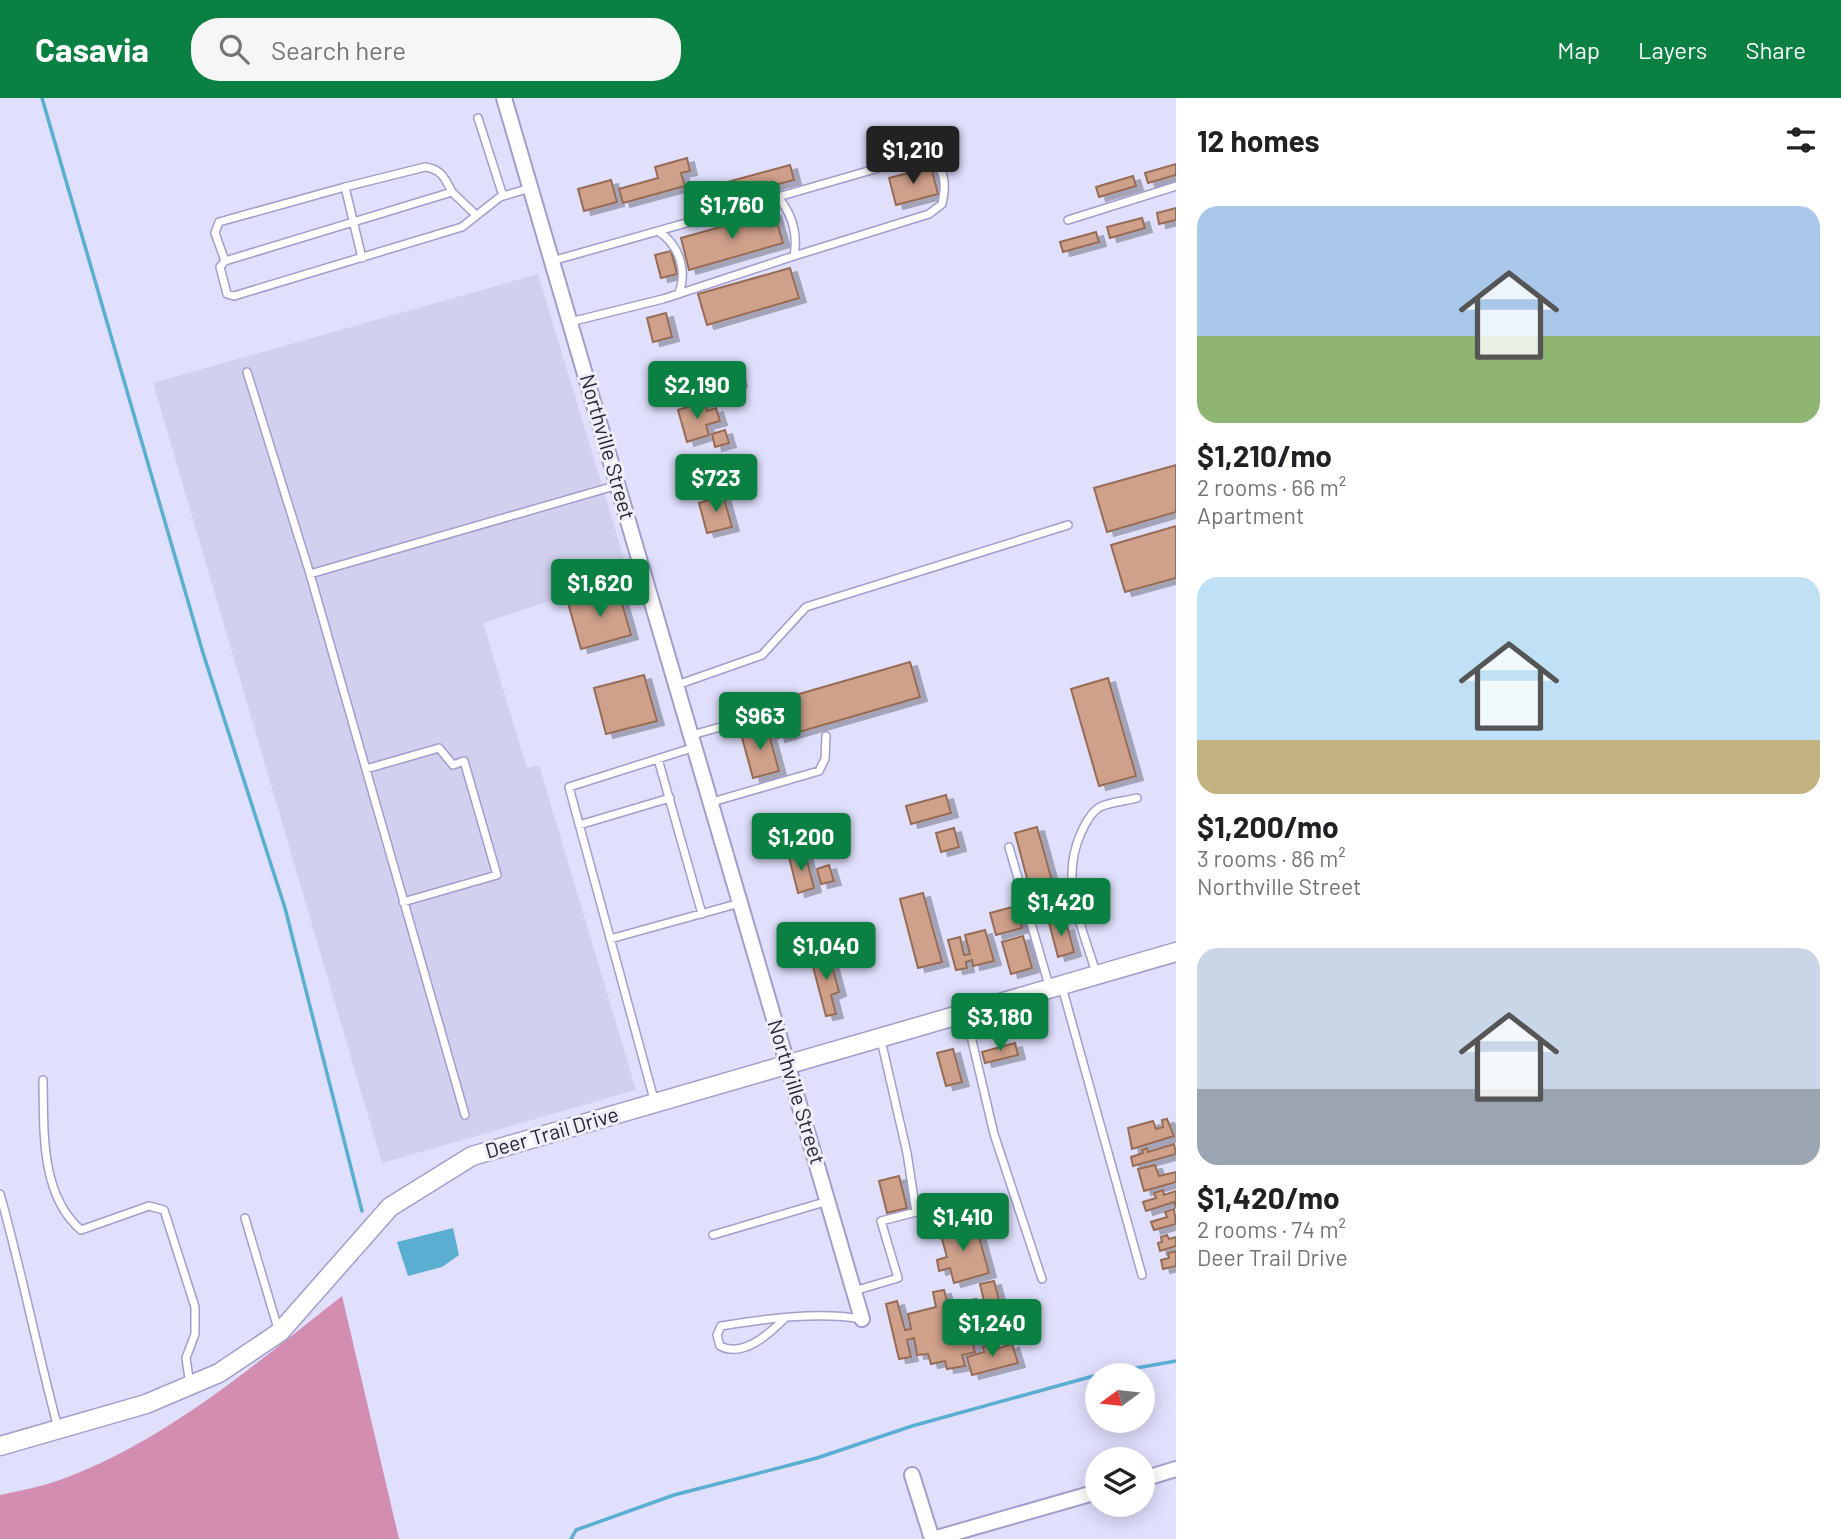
<!DOCTYPE html>
<html lang="en">
<head>
<meta charset="utf-8">
<style>
  :root { --surface:#fff; --page:#f6f6f6; --text:#202124; --muted:#757577; --accent:#0b8043 }
  body { margin:0; font-family:Barlow,sans-serif; background:var(--page); color:var(--text); height:100vh; display:flex; flex-direction:column; font-size:26px; white-space:nowrap }
  * { box-sizing:border-box; margin:0 }
  p { font-size:23px; color:var(--muted) }
  .icon { flex:none; width:38px; height:38px; fill:none; stroke:currentColor; stroke-width:2; stroke-linecap:round; stroke-linejoin:round }
  .map { position:relative; flex:1; overflow:hidden }
  .side { display:flex; flex-direction:column; background:var(--surface); width:665px }
  .side>* { flex:none }
  .needle { width:46px; rotate:255deg }
  .buttons { position:absolute; left:1085px; top:1265px; display:grid; gap:14px }
  .buttons a { display:grid; place-items:center; width:70px; height:70px; border-radius:50%; background:var(--surface); box-shadow:0 4px 18px #0003; font-size:35px }
  .price { position:absolute; translate:-50% -60px; padding:0 16px; border-radius:7px; background:var(--accent); color:#fff; font-size:23px; line-height:46px; filter:drop-shadow(0 2px 4px #0008) }
  .price::after { content:''; position:absolute; left:50%; top:42px; width:21px; height:16px; margin-left:-10px; background:inherit; clip-path:polygon(0 0,100% 0,50% 100%) }
  .price.current { background:#222; color:#fff }
  ul { padding:0; list-style:none }
  li { display:grid; align-content:center; gap:14px; height:371px; padding:0 21px }
  li span { display:grid; place-items:center; height:217px; border-radius:21px; color:#555 }
  li>.icon { margin-inline-start:auto }
  span .icon { width:126px; height:126px; fill:#fffc; stroke-width:1 }
  li b { font-size:30px }
  h2 { display:flex; justify-content:space-between; align-items:center; height:84px; padding:0 21px; font-size:30px }
  header { display:flex; align-items:center; gap:42px; box-sizing:border-box; height:98px; padding:0 35px; background:var(--accent); color:#fff }
  header strong { font-size:33px }
  nav { display:flex; gap:38px; margin-inline-start:auto; font-size:24px }
  .search { width:490px; height:63px; background:var(--page); display:flex; align-items:center; gap:18px; box-sizing:border-box; padding:0 24px; border-radius:28px; color:var(--muted); font-size:26px }
  main { display:flex; flex:1; min-height:0 }
  .map>svg:first-child { display:block }
  .built { fill:#d1d0ef }
  .forest { fill:#d28db1 }
  .water { fill:#5aaed1 }
  .lines { fill:none; stroke-linecap:round; stroke-linejoin:round }
  .stream { stroke:#5aaed1; stroke-width:3.5 }
  .building { fill:#cfa08a; stroke:#976c57; stroke-width:2; filter:url(#shadow) }
  .service-casing { stroke:#a19ecb; stroke-width:10 }
  .minor-casing { stroke:#a19ecb; stroke-width:18 }
  .tertiary-casing { stroke:#a19ecb; stroke-width:21 }
  .service { stroke:#fff; stroke-width:7 }
  .minor { stroke:#fff; stroke-width:14 }
  .tertiary { stroke:#fff; stroke-width:18 }
  .labels { text-anchor:middle; stroke-width:6; stroke-linejoin:round; paint-order:stroke }
  .street-label { font-size:21px; fill:#272637; stroke:#efeff8 }
</style>
</head>
<body>
<header>
<strong>Casavia</strong>
<div class="search"><svg class="icon" aria-label="search" viewBox="0 0 24 24"><circle cx="10" cy="10" r="6"/><path d="M15 15l6 6"/></svg>Search here</div>
<nav><a>Map</a><a>Layers</a><a>Share</a></nav>
</header>
<main>
<div class="map">
<svg width="1176" height="1441" viewBox="0 0 1176 1441">
  <defs>
    <filter id="shadow"><feDropShadow dx="7" dy="4" stdDeviation="0" flood-color="#0004"/></filter>
  </defs>
  <rect width="100%" height="100%" fill="#e0dffc"/>
  <path class="built" d="M 538,176 L 629,477 L 483,525 L 527,670 L 539,667 L 636,992 L 382,1065 L 153,285 Z"/>
  <path class="forest" d="M 342,1198 L 399,1441 L 0,1441 L 0,1397 C 19,1393 39,1389 57,1383 C 164,1345 254,1267 342,1198 Z"/>
  <path class="water" d="M 453,1130 L 459,1157 L 442,1169 L 408,1178 L 397,1144 Z"/>
  <g class="lines">
    <path class="stream" d="M 42,0 L 203,555 L 285,810 L 362,1113
      M 571,1441 L 576,1432 L 674,1397 L 817,1360 L 912,1328 L 1097,1277 L 1176,1263"/>
  </g>
  <path class="building" d="M 687,60 L 690,73 L 681,75 L 685,88 L 623,105 L 619,91 L 658,80 L 655,69 Z
    M 1176,66 L 1176,77 L 1148,85 L 1145,75 Z
    M 790,67 L 794,82 L 713,103 L 709,89 Z
    M 931,69 L 938,96 L 896,107 L 889,80 Z
    M 1133,78 L 1136,88 L 1099,99 L 1096,89 Z
    M 611,82 L 617,104 L 584,113 L 578,91 Z
    M 1176,110 L 1176,122 L 1159,126 L 1157,115 Z
    M 774,114 L 783,145 L 689,172 L 681,140 Z
    M 1142,120 L 1145,130 L 1110,140 L 1107,129 Z
    M 1096,134 L 1099,144 L 1063,154 L 1060,144 Z
    M 671,153 L 677,176 L 661,180 L 655,157 Z
    M 790,170 L 799,200 L 707,227 L 698,196 Z
    M 666,215 L 672,239 L 653,244 L 647,220 Z
    M 737,272 L 740,285 L 726,289 L 722,276 Z
    M 705,304 L 707,313 L 716,310 L 720,323 L 706,327 L 709,337 L 687,344 L 678,312 Z
    M 725,332 L 729,345 L 715,349 L 712,336 Z
    M 1176,367 L 1176,414 L 1107,434 L 1094,390 Z
    M 722,393 L 732,429 L 707,435 L 699,405 L 716,400 L 715,395 Z
    M 1176,428 L 1176,480 L 1125,494 L 1111,447 Z
    M 618,491 L 631,537 L 581,551 L 568,505 Z
    M 910,564 L 920,599 L 778,640 L 768,605 Z
    M 644,577 L 657,623 L 606,636 L 594,590 Z
    M 1108,580 L 1136,678 L 1099,688 L 1071,591 Z
    M 767,629 L 779,673 L 753,680 L 741,636 Z
    M 946,697 L 951,715 L 911,726 L 906,708 Z
    M 1037,729 L 1056,797 L 1033,803 L 1015,735 Z
    M 954,730 L 959,749 L 941,754 L 936,735 Z
    M 819,733 L 823,747 L 803,752 L 799,738 Z
    M 805,755 L 814,790 L 798,795 L 789,759 Z
    M 829,767 L 834,783 L 821,786 L 817,771 Z
    M 923,795 L 942,864 L 918,870 L 900,801 Z
    M 1016,808 L 1022,830 L 996,837 L 990,815 Z
    M 1056,819 L 1059,830 L 1067,828 L 1074,854 L 1058,859 L 1048,821 Z
    M 985,832 L 994,863 L 973,868 L 972,862 L 966,864 L 967,870 L 956,872 L 948,842 L 960,839 L 964,857 L 970,856 L 965,837 Z
    M 1023,838 L 1032,870 L 1011,876 L 1002,844 Z
    M 829,856 L 839,894 L 831,897 L 836,916 L 826,918 L 811,861 Z
    M 1015,945 L 1018,957 L 985,965 L 982,954 Z
    M 953,951 L 962,984 L 946,988 L 937,955 Z
    M 1167,1021 L 1174,1038 L 1132,1051 L 1128,1030 L 1153,1023 L 1156,1031 L 1163,1029 L 1162,1022 Z
    M 1174,1046 L 1176,1056 L 1133,1068 L 1131,1059 L 1143,1055 L 1142,1052 L 1147,1050 L 1148,1054 Z
    M 1155,1067 L 1159,1078 L 1176,1074 L 1176,1084 L 1144,1093 L 1138,1071 Z
    M 899,1078 L 907,1110 L 887,1115 L 879,1083 Z
    M 1163,1092 L 1164,1097 L 1176,1093 L 1176,1110 L 1174,1104 L 1146,1113 L 1143,1104 L 1156,1100 L 1154,1095 Z
    M 1174,1111 L 1176,1126 L 1154,1132 L 1151,1124 L 1167,1119 L 1165,1114 Z
    M 975,1124 L 989,1175 L 954,1185 L 950,1170 L 939,1173 L 937,1162 L 947,1159 L 940,1134 Z
    M 1167,1137 L 1169,1141 L 1176,1139 L 1176,1148 L 1160,1153 L 1158,1145 L 1162,1144 L 1161,1139 Z
    M 1176,1153 L 1176,1168 L 1163,1171 L 1161,1162 L 1169,1160 L 1168,1155 Z
    M 994,1183 L 1008,1236 L 992,1240 L 988,1225 L 981,1227 L 984,1244 L 973,1247 L 975,1254 L 962,1257 L 965,1268 L 947,1271 L 945,1263 L 931,1266 L 928,1256 L 917,1257 L 914,1240 L 907,1242 L 911,1259 L 899,1261 L 886,1206 L 897,1203 L 905,1232 L 911,1231 L 908,1216 L 936,1209 L 933,1194 L 944,1192 L 948,1207 L 976,1201 L 979,1217 L 987,1215 L 980,1186 Z
    M 994,1246 L 996,1251 L 1012,1246 L 1018,1265 L 972,1277 L 967,1259 L 984,1254 L 983,1249 Z"/>
  <g class="lines">
    <g class="service-casing">
      <path id="service" d="M 478,20 L 503,98
        M 778,99 L 927,56 C 945,72 947,83 942,106 L 929,116 L 794,158
        M 475,116 L 452,94 L 225,163 L 220,169 L 227,196 L 234,198 L 462,129 L 500,99 L 530,90
        M 1068,122 L 1176,88
        M 658,133 C 678,146 688,171 679,195
        M 362,160 L 345,89 L 425,69 C 441,71 445,80 452,94
        M 225,163 L 215,135 L 219,124 L 345,89
        M 552,163 L 778,99 C 792,116 798,136 794,158 L 663,201 L 570,224
        M 247,274 L 310,476 L 465,1017
        M 310,476 L 618,387
        M 677,587 L 762,557 L 806,509 L 1068,427
        M 692,637 L 763,617
        M 658,661 L 702,816
        M 366,671 L 439,650 L 453,667 L 464,663 L 497,777 L 403,804
        M 712,704 L 819,673 L 825,661 L 826,638
        M 579,727 L 670,700
        M 1009,749 L 1050,891
        M 610,841 L 740,805
        M 1096,875 C 1082,828 1059,783 1081,735 C 1085,726 1091,714 1100,709 C 1110,704 1126,703 1137,700
        M 1062,889 L 1142,1177
        M 966,917 L 994,1036 L 1042,1181
        M 43,982 C 44,1032 40,1097 81,1132 L 149,1108 L 164,1112 L 195,1209 L 195,1236 L 186,1260 L 190,1287
        M 655,1005 L 569,689 L 695,649
        M 0,1096 C 22,1174 37,1252 58,1330
        M 245,1120 L 279,1234
        M 713,1137 L 828,1103
        M 854,1193 L 898,1180 L 881,1123 L 916,1114 L 907,1055 L 881,942
        M 784,1221 C 769,1236 743,1260 720,1248 L 717,1237 L 721,1228 C 765,1221 817,1213 862,1221"/>
    </g>
    <g class="minor-casing">
      <path id="minor" d="M 504,0 L 862,1221
        M 912,1377 L 932,1441
        M 1143,1381 L 1176,1371
        M 933,1441 L 1097,1394"/>
    </g>
    <g class="tertiary-casing">
      <path id="tertiary" d="M 0,1348 L 146,1306 L 219,1275 L 280,1234 L 390,1109 L 472,1058 L 1176,854"/>
    </g>
    <use href="#service" class="service"/>
    <use href="#minor" class="minor"/>
    <use href="#tertiary" class="tertiary"/>
  </g>
  <g class="labels">
    <g class="street-label">
      <text transform="translate(607 349) rotate(74)" y="7">Northville Street</text>
      <text transform="translate(796 994) rotate(73)" y="7">Northville Street</text>
      <text transform="translate(552 1035) rotate(-16)" y="7">Deer Trail Drive</text>
    </g>
  </g>
</svg>
<div class="buttons">
<a><svg class="needle" viewBox="-14 -14 28 28"><path d="M0-13l5 13h-10z" fill="#e53935"/><path d="M0 13l5-13h-10z" fill="#757577"/></svg></a>
<a><svg class="icon" aria-label="layers" viewBox="0 0 24 24"><path d="M12 4l9 5-9 5-9-5zM3 14l9 5 9-5"/></svg></a>
</div>
<b class="price current" style="left:913px;top:88px">$1,210</b>
<b class="price" style="left:732px;top:143px">$1,760</b>
<b class="price" style="left:697px;top:323px">$2,190</b>
<b class="price" style="left:716px;top:416px">$723</b>
<b class="price" style="left:600px;top:521px">$1,620</b>
<b class="price" style="left:760px;top:654px">$963</b>
<b class="price" style="left:801px;top:775px">$1,200</b>
<b class="price" style="left:1061px;top:840px">$1,420</b>
<b class="price" style="left:826px;top:884px">$1,040</b>
<b class="price" style="left:1000px;top:955px">$3,180</b>
<b class="price" style="left:963px;top:1155px">$1,410</b>
<b class="price" style="left:992px;top:1261px">$1,240</b>
</div>
<section class="side">
<h2>12 homes<svg class="icon" aria-label="filters" viewBox="0 0 24 24"><path d="M4 7h16M4 17h16"/><circle cx="9" cy="7" r="2"/><circle cx="15" cy="17" r="2"/></svg></h2>
<ul>
<li><span style="background:linear-gradient(#a9c7e8 60%,#8fb573 0)"><svg class="icon" aria-label="home" viewBox="0 0 24 24"><path d="M3 11l9-7 9 7M6 9v11h12V9"/></svg></span><div><b>$1,210/mo</b><p>2 rooms · 66 m²</p><p>Apartment</p></div></li>
<li><span style="background:linear-gradient(#bfe0f5 75%,#c2b280 0)"><svg class="icon" aria-label="home" viewBox="0 0 24 24"><path d="M3 11l9-7 9 7M6 9v11h12V9"/></svg></span><div><b>$1,200/mo</b><p>3 rooms · 86 m²</p><p>Northville Street</p></div></li>
<li><span style="background:linear-gradient(#c9d6e8 65%,#9aa5b1 0)"><svg class="icon" aria-label="home" viewBox="0 0 24 24"><path d="M3 11l9-7 9 7M6 9v11h12V9"/></svg></span><div><b>$1,420/mo</b><p>2 rooms · 74 m²</p><p>Deer Trail Drive</p></div></li>
</ul>
</section>
</main>
</body>
</html>
